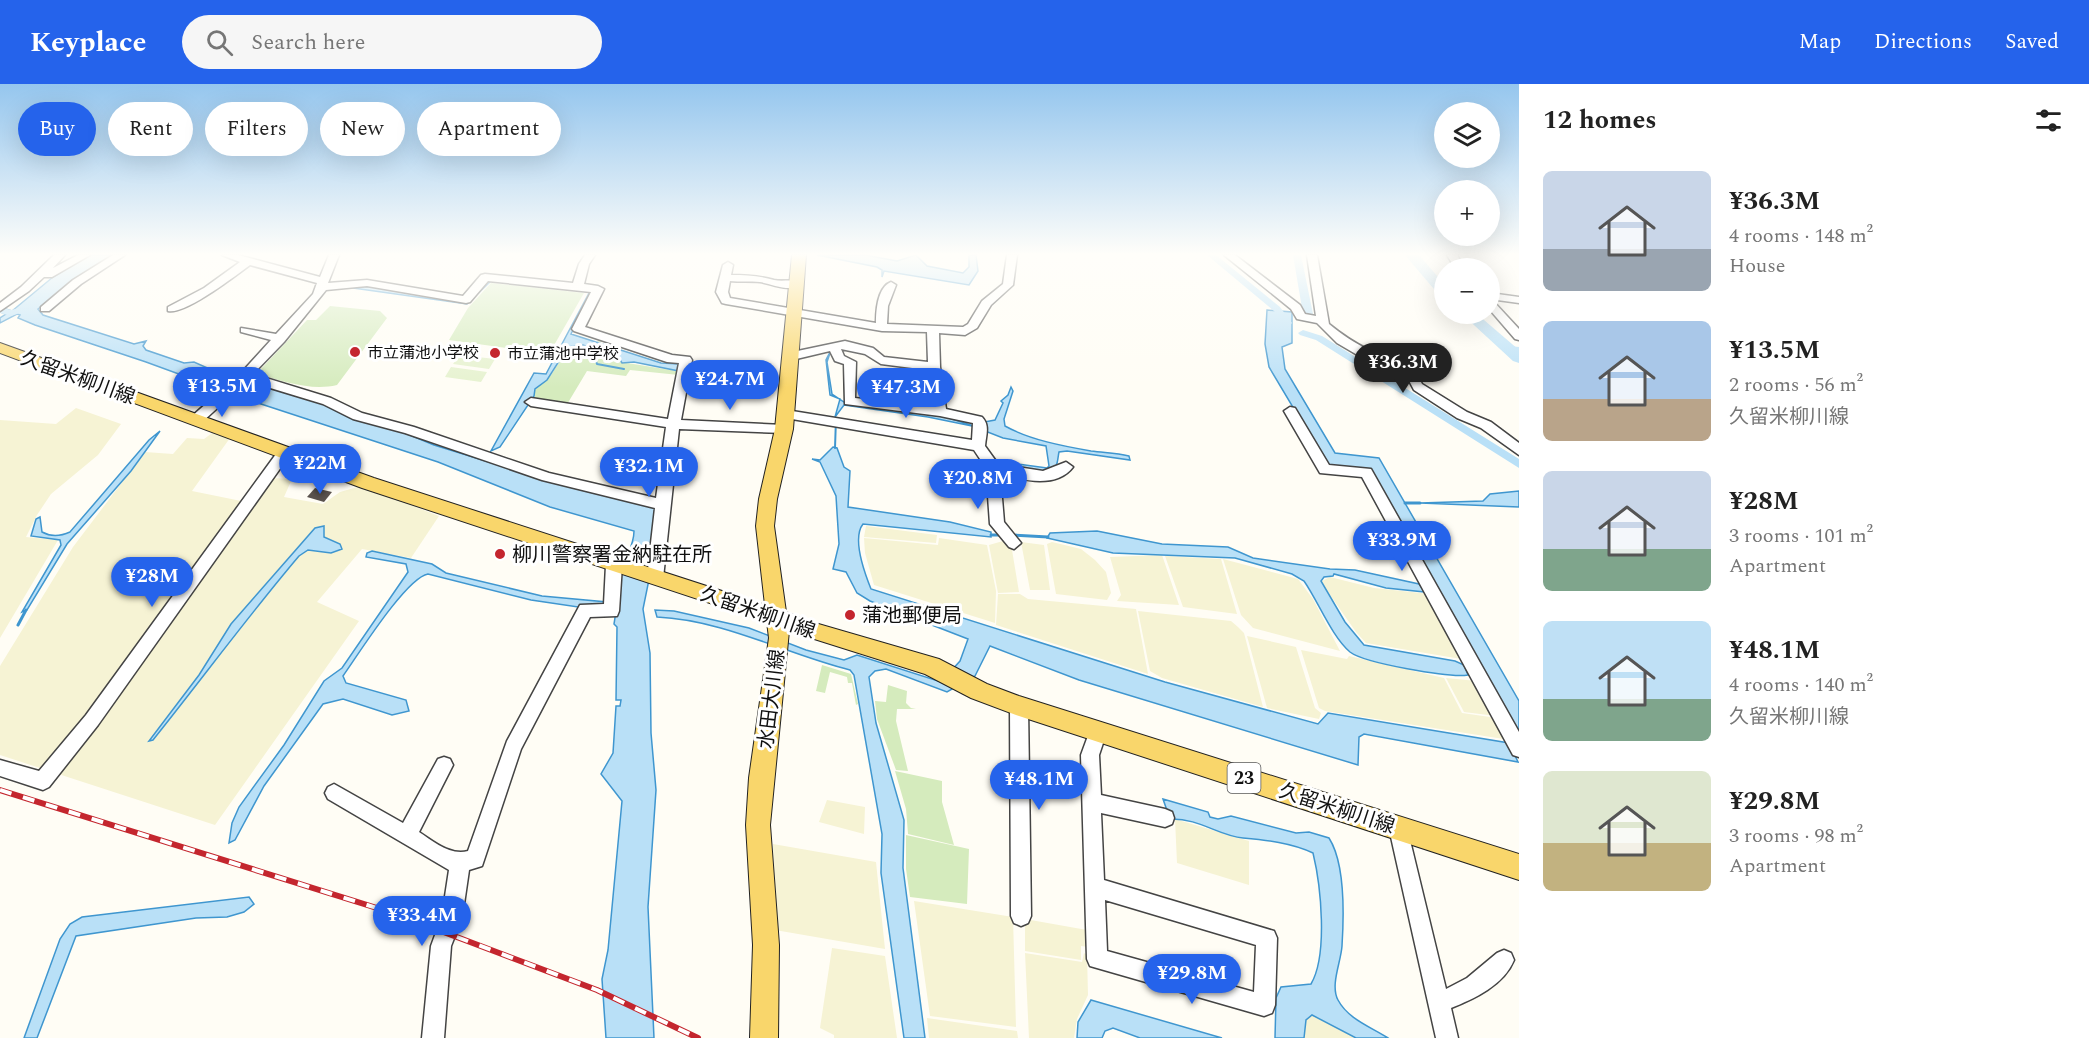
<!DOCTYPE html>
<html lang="en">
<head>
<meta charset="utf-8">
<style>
  :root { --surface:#fff; --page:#f6f6f6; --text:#222; --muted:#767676; --accent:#2563eb }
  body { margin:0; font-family:Spectral,"Noto Sans JP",serif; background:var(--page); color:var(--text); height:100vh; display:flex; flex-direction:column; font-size:22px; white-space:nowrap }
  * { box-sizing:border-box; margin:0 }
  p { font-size:20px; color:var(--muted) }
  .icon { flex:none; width:33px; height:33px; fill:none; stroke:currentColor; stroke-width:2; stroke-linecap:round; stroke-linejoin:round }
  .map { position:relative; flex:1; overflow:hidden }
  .sheet { display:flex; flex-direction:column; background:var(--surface); width:570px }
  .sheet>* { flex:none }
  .guide { position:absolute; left:18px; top:18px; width:570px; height:54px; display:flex; gap:12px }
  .fabs { position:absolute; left:1434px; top:18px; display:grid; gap:12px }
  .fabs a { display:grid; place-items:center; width:66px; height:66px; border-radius:50%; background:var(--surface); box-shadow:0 6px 24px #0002; font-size:30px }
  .price { position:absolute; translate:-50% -51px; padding:0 14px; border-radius:21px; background:var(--accent); color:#fff; font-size:20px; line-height:39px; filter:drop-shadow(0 2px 3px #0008) }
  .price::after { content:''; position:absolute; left:50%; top:36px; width:18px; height:14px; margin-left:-9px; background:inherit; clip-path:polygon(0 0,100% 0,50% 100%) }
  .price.on { background:#222; color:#fff }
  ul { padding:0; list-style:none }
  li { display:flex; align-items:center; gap:18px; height:150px; padding:0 24px }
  li span { display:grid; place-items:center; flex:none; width:168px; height:120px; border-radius:9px; color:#555 }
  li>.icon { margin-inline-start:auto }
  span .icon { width:72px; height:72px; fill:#fffc; stroke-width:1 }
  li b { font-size:26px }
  h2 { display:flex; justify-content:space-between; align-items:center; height:72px; padding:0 24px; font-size:26px }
  .chip { padding:0 21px; border-radius:27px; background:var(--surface); box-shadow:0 6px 24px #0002; font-size:21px; line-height:54px }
  .chip.on { background:var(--accent); color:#fff }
  header { display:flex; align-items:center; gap:36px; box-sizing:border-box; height:84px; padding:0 30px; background:var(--accent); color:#fff }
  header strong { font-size:28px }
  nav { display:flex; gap:33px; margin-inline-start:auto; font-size:21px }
  .search { width:420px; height:54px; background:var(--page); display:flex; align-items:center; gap:15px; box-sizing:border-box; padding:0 21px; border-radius:33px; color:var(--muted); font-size:22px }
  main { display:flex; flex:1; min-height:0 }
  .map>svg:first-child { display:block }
  .farmland { fill:#f6f3d4 }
  .green { fill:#d5ebbd }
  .pitch { fill:#e6f2cf }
  .water { fill:#b9e0f7; stroke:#3f96cf; stroke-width:1.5 }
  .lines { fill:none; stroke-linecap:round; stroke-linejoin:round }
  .stream-far1 { stroke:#3f96cf; stroke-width:2 }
  .stream { stroke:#3f96cf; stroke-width:3 }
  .canal { fill:#b9e0f7; fill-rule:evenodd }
  .river { fill:#b9e0f7; fill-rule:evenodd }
  .building { fill:#5a524d }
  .minor-casing { stroke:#444; stroke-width:3 }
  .major-casing { stroke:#222; stroke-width:2 }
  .minor { fill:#fff; fill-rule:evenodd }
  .major { fill:#f9d66b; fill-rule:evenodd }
  .rail-casing { stroke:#c4262e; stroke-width:6 }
  .rail { stroke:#fff; stroke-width:4; stroke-dasharray:12; stroke-linecap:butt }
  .poi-dot { fill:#c4262e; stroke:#fff; stroke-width:2 }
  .labels { text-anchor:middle; stroke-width:6; stroke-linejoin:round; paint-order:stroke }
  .far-poi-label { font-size:16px; fill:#111; stroke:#fff; text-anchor:start }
  .shield { fill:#fff; stroke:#585858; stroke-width:1.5 }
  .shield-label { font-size:18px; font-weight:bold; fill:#111 }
  .street-label { font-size:20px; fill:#111; stroke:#fff }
  .poi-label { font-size:20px; fill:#111; stroke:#fff; text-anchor:start }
</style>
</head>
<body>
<header>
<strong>Keyplace</strong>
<div class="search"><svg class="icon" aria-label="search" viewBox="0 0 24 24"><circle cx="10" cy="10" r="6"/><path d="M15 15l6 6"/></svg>Search here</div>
<nav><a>Map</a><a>Directions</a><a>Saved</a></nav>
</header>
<main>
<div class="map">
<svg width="1519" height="954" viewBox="0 0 1519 954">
  <rect width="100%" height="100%" fill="#fffdf5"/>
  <path class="farmland" d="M 76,324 L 121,340 L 98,371 L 51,410 L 37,431 L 26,453 L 58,456 L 0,554 L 0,336 L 56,340 Z
    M 215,347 L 230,354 L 192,407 L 251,419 L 271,394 L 292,395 L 284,413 L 323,420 L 340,408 L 361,402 L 439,432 L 411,474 L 362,465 L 317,518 L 359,537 L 215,741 L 0,671 L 0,582 L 73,463 L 145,368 L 173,370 L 187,354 L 204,355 Z
    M 866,442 L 937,451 L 936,459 L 864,453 Z
    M 864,454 L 938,461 L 939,454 L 987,461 L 996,507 L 995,539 L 874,501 L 865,469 Z
    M 1003,457 L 1011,460 L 1019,508 L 998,509 L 989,461 Z
    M 1021,458 L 1044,461 L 1050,506 L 1030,506 Z
    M 1052,458 L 1081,465 L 1095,476 L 1106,488 L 1111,509 L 1107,516 L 1056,510 L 1047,460 Z
    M 1162,471 L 1179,521 L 1117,517 L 1121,511 L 1110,473 Z
    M 1165,472 L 1221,475 L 1237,530 L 1183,523 Z
    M 1223,475 L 1298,495 L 1313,515 L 1340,567 L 1253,544 L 1241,531 Z
    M 1330,493 L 1374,504 L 1430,510 L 1467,576 L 1366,559 L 1356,548 L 1323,501 L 1322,497 Z
    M 998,510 L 1020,510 L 1028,515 L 1136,525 L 1148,590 L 996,541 Z
    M 1138,527 L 1231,537 L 1238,543 L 1244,549 L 1263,623 L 1162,594 L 1150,587 Z
    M 1247,552 L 1296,563 L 1315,624 L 1321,629 L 1319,635 L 1267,624 Z
    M 1301,566 L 1347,575 L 1349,572 L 1444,594 L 1462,629 L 1497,634 L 1510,656 L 1325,627 L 1319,624 Z
    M 1446,594 L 1477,597 L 1496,632 L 1464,628 Z
    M 827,716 L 865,723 L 864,750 L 819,738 Z
    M 1175,735 L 1249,757 L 1249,801 L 1177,779 Z
    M 773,760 L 876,778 L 885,865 L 775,846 Z
    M 914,817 L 1013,833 L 1016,943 L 930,932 Z
    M 1025,835 L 1087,846 L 1088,863 L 1081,862 L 1081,876 L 1025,867 Z
    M 832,864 L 885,872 L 897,954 L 834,954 L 834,951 L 820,944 Z
    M 1025,869 L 1082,878 L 1084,869 L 1087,871 L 1088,911 L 1077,935 L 1074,954 L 1029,954 Z
    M 1301,925 L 1321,928 L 1359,954 L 1302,954 Z
    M 927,934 L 1017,947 L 1018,954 L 929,954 Z"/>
  <path class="green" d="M 491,199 L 584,209 L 549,270 L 449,256 L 468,224 Z
    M 330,222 L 380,227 L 387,234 L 337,301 C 312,307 285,298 262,291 L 260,286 L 307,236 L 316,236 Z
    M 600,255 L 603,256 L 598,260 L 598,268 L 619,274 L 621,278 L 677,287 L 679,291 L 630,286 L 626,292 L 587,287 L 566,322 L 529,316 L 536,305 L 551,291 L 569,263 L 582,262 L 597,267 L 593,261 Z
    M 822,581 L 851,590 L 858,620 L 856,621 L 852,599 L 848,599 L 847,593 L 830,588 L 825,609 L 816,607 Z
    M 888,601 L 907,607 L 906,619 L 911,624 L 916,625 L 897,625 L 896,637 L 908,687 L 896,686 L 877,635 L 875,617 L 886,618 Z
    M 895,687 L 942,697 L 942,718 L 954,761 L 908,750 L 906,725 Z
    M 906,751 L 969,765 L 967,820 L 910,813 L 906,785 Z"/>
  <path class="pitch" d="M 460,271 L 495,275 L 489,285 L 453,280 Z
    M 451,283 L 487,288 L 481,298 L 445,293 Z"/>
  <path class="water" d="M 89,171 L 117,171 L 68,201 L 38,225 L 43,231 L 134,260 L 146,257 L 143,262 L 146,266 L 184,279 L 194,278 L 248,302 L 253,299 L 317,317 L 350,334 L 405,349 L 434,361 L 547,396 L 659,424 L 654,471 L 643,525 L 650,569 L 651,649 L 656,706 L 648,823 L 654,954 L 606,954 L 602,895 L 608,866 L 622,717 L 601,690 L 613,669 L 616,622 L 620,622 L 621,616 L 616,616 L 617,543 L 614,540 C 617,523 618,505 622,487 C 625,472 634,463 634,447 L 550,423 L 438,378 L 258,319 L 146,278 L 35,241 L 18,234 L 20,231 L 17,230 L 0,239 L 0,234 L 6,230 L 0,228 L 0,223 L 12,227 L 53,193 Z
    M 817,171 L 865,171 L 897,177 L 916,171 L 927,182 L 963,189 L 969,183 L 969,171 L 976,171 L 978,187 L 969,201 L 884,187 L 882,193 L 882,186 L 877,183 Z
    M 490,195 L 590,206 L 592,208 L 571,250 L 661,279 L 680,280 L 679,287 L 634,278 L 622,279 L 619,274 L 583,261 L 568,263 L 547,296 L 535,305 L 534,312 L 500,363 L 491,367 L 534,289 L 546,290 L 590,207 L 491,197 L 467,220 L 353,204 C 373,198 442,215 467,218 Z
    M 1267,226 L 1292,228 L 1292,259 L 1282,263 L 1285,285 L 1335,369 L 1379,374 L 1519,617 L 1519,651 L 1370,386 L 1328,382 L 1269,283 L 1265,260 Z
    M 831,266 L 827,278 L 832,310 L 844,318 L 936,330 L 977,343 L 928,333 L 844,321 L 835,333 L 840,315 L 830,311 L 826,276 Z
    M 1011,303 L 1013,307 L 1004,335 L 1005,342 C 1030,356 1063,362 1091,367 C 1105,369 1115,368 1129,372 L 1130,376 L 1067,367 L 1059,368 C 1058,372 1058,378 1056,382 C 1048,397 1017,385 1004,383 L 1003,378 L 1047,384 L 1049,382 L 1046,362 L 1003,354 L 985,347 L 984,338 L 995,336 L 1003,319 L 1001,317 L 1008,311 Z
    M 160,347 L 131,387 L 67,460 L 27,526 L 22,528 L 61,461 L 60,456 L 31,452 L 36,435 L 40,433 L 42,448 C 51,453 61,452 70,448 L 149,356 Z
    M 833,363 L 837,364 L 844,383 L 850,387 L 848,423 L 950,438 L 991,448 L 991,453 L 863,440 C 852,454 865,490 871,505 L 1165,598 L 1318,640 L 1328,629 L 1509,659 L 1518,678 L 1364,650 L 1359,653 L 1358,681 L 1079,596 L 990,562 L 975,592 L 947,608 L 886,585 L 875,587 L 869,593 L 876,639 L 904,736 L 903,784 L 925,954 L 904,954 L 881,789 L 882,750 L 854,591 L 850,586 C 786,570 724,536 657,533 L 655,526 L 674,527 L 749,544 L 806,566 L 844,576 L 857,571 L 941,598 L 960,577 L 968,555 L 870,517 L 857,509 L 846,488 L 833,485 L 839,460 L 836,412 L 820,378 L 812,375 L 820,376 Z
    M 1519,407 L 1519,423 L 1420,419 L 1483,417 L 1490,410 Z
    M 324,442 L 324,453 L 340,460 L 342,465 L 331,469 L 308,466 L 299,472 C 248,532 202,595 153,656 L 149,657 L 199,591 L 231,540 L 315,444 Z
    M 1097,447 L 1162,460 L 1228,463 L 1253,474 L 1330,485 L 1355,486 L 1419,500 L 1425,508 L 1386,504 L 1334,490 L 1333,492 L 1324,493 L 1321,497 L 1345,538 L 1364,561 L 1455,577 L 1464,581 L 1468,591 C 1449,594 1364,579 1350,568 C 1332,553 1318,517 1304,497 L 1292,490 L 1235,474 L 1113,469 L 1047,454 L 1050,449 Z
    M 372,467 L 432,480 L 446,489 L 542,512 L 607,518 L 605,527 L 531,516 L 428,490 C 406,494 358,571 343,592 L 346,599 L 406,616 L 409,627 L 392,631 L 343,615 L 323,620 L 264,702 L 235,756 L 229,759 L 232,739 L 239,723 L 284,661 L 324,597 L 342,584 L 408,488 L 406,480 L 366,473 L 367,469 Z
    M 1163,715 L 1208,728 L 1210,733 L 1218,735 L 1231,732 L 1296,749 L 1309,748 L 1329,754 C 1345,779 1344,831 1342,862 C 1341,878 1330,901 1338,916 C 1348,935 1371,943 1388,954 L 1356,954 L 1312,931 L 1306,936 L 1304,954 L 1275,954 L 1276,914 L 1281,903 L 1311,900 C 1328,871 1321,802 1313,769 C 1292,759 1266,756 1243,754 C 1219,752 1199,734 1170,735 Z
    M 249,813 L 254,820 L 244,828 L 227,833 L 196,834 L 76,852 L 37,954 L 24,954 L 60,855 L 70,840 L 82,833 Z
    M 1091,916 L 1222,954 L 1140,954 L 1113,944 L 1105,947 L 1102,954 L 1077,954 L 1078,938 Z"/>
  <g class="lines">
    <path class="stream-far1" d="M 601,267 L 595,274 L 597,280 L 624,285
      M 835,364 L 836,334"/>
    <path class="stream" d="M 1405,419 L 1420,419
      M 991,451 L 1001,451
      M 1013,451 L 1048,453
      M 18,541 L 26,526"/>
    <path class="canal" d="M 1207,171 L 1216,171 L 1280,223 L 1292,239 L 1290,241 L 1284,241 L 1274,227 Z
      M 1293,171 L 1301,171 L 1313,230 L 1311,232 L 1305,232 L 1303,230 Z
      M 0,223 L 11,226 L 24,223 L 29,226 L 11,232 L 0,229 Z
      M 1303,246 L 1322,252 L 1519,375 L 1519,384 L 1316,256 L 1300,251 L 1298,249 Z
      M 1510,262 L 1519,263 L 1519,269 L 1507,267 L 1507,263 Z"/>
    <path class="river" d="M 1405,171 L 1419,171 L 1444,200 L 1444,212 L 1439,211 Z
      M 1462,230 L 1477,230 L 1519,266 L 1519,279 L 1513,277 Z"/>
  </g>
  <path class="building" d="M 315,404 L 332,408 L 324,418 L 307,413 Z"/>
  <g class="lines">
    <g class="minor-casing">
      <path id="minor" d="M 54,171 L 65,171 L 53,184 L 78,171 L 90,171 L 52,193 L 44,193 L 29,207 L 0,227 L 0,219 L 21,203 Z
        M 113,171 L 125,171 L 81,200 L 49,227 L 41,227 L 41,223 L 73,196 Z
        M 222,171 L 238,171 L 320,193 L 329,171 L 339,171 L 328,199 L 367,196 L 463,212 L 481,191 L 485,190 L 573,199 L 579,180 L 585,171 L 595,171 L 589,180 L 584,200 L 598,202 L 604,205 L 585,243 L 672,271 L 690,273 L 692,276 L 681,336 L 784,341 L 791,345 L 784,349 L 679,345 L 663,494 L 660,498 L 650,498 L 647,494 L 655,424 L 542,396 L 405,349 L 353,335 L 323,320 L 247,297 L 201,339 L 191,339 L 190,336 L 191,333 L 241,289 L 271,256 L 241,248 L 241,244 L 276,250 L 313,210 L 317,199 L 250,181 C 235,192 185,231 168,227 L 168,223 L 204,204 L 240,178 ZM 488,197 L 591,208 L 572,245 L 574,247 L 667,278 L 679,279 L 668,335 L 531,314 L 525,318 L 531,322 L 666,343 L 656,414 L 549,389 L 414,343 L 362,329 L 331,314 L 253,290 L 284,258 L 326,206 L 367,202 L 466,219 L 470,218 Z
        M 1007,171 L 1017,171 L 1013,201 L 991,221 L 977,244 L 965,251 L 939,249 L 940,283 L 946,325 L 982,333 C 990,341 986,351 985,362 L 998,380 L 1043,387 L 1066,378 L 1073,383 C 1056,405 1023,396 1000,390 L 1004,438 L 1021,459 L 1014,465 L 1009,463 L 990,440 L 986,384 L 974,366 L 786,334 L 780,330 L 786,326 L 972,356 L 973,339 L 940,332 L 845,320 L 844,280 L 835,277 L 830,267 L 792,276 L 786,272 L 788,269 L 845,257 L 873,264 L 884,273 L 928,278 L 927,248 L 882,247 L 726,220 L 722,219 L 716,208 L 723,181 L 728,178 L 733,181 L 731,191 C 747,191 760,192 774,196 C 784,198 795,194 802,200 C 791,209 772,200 760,198 C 750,197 740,198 730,197 L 728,208 L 730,214 L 876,239 C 876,226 878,203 891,198 L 896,201 L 888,222 L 887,240 L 963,243 L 968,240 L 982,217 L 1003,200 ZM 841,265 L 865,270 L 881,280 L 928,286 L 933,323 L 855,314 L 856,278 L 844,272 Z
        M 1224,171 L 1235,171 L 1300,221 L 1305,230 L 1316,232 L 1307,171 L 1317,171 L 1329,240 C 1356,262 1378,272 1412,281 L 1422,300 L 1467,328 L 1491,338 L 1519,359 L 1519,371 L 1481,344 L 1457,334 L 1414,306 L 1404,287 L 1366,276 L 1337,259 L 1317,239 L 1297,235 L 1291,225 Z
        M 1447,171 L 1457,171 L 1465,184 L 1455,184 Z
        M 1490,209 L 1519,213 L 1519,219 L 1490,215 Z
        M 1490,217 L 1494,218 L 1519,245 L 1519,256 L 1515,255 L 1490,226 Z
        M 1290,323 L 1295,324 L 1329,381 L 1371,385 L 1519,648 L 1519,673 L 1513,671 L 1362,393 L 1320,389 L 1284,327 Z
        M 284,364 L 289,366 L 291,369 L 289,372 L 98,641 L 49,703 L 43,706 L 0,692 L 0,676 L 39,687 L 86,631 L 279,366 Z
        M 614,475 L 619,477 L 622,481 L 619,527 L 617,532 L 590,533 L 521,665 L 482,782 L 469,786 L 462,834 L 451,862 L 444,954 L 422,954 L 431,862 L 442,832 L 449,786 L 328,715 L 325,709 L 328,703 L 334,700 L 403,739 L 438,675 L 444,673 L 450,675 L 453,681 L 419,748 C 433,757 450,772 468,767 L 507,657 L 580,521 L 604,520 L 606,481 L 609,477 Z
        M 1019,614 L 1025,617 L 1028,622 L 1031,832 L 1028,839 L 1021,842 L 1014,839 L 1011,832 L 1010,622 L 1013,617 Z
        M 1098,639 L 1104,641 L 1107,647 L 1099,671 L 1101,711 L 1165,725 L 1172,728 L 1174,734 L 1172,740 L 1165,743 L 1101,729 L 1104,796 L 1274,847 L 1277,854 L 1275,921 L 1272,929 L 1264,932 L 1090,882 L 1087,875 L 1081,671 L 1092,641 ZM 1105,816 L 1256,861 L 1254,908 L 1107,867 Z
        M 1398,735 L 1405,737 L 1407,744 L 1446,905 L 1467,894 L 1497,869 L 1504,866 L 1511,869 L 1514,876 C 1504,901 1474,915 1451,924 L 1458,954 L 1436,954 L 1389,744 L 1391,737 Z"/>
    </g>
    <g class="major-casing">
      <path id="major" d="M 792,171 L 806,171 L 793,345 L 777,415 L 774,442 L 786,528 L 815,539 L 939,575 L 987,600 L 1019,612 L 1519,770 L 1519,796 L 1019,632 L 971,614 L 925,590 L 789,547 L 770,741 L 779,861 L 778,954 L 750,954 L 753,861 L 746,741 L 749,694 L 769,554 L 767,538 L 362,404 L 0,269 L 0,259 L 374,394 L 765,521 L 756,442 L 759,415 L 775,345 Z"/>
    </g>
    <use href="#minor" class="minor"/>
    <use href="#major" class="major"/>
    <g class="rail-casing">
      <path id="rail" d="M 0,706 L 396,830 L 597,906 L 698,954"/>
    </g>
    <use href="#rail" class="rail"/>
  </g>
  <linearGradient id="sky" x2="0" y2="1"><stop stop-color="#95c6ee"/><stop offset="0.56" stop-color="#fffefa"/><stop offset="1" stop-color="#fffefa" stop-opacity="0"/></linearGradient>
  <rect width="1519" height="304" fill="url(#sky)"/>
  <g class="poi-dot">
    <circle cx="355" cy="268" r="6"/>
    <circle cx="495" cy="269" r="6"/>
    <circle cx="500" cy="470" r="6"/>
    <circle cx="850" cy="531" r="6"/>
  </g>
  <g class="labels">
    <g class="far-poi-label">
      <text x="367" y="274">市立蒲池小学校</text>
      <text x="507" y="275">市立蒲池中学校</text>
    </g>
    <rect class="shield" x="1227.5" y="679" width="33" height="30" rx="4.5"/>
    <g class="shield-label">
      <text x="1244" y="700">23</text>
    </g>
    <g class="street-label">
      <text transform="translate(78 293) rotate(20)" y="7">久留米柳川線</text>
      <text transform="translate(758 528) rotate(19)" y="7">久留米柳川線</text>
      <text transform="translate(771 615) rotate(-83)" y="7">水田大川線</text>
      <text transform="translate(1337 724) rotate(18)" y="7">久留米柳川線</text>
    </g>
    <g class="poi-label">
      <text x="512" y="477">柳川警察署金納駐在所</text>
      <text x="862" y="538">蒲池郵便局</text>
    </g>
  </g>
</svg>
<div class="fabs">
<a><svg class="icon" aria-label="layers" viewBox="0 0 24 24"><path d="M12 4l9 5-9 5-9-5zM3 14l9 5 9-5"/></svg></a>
<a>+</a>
<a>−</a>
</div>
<b class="price on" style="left:1403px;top:310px">¥36.3M</b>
<b class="price" style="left:730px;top:327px">¥24.7M</b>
<b class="price" style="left:222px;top:334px">¥13.5M</b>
<b class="price" style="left:906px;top:335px">¥47.3M</b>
<b class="price" style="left:320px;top:411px">¥22M</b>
<b class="price" style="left:649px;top:414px">¥32.1M</b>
<b class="price" style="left:978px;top:426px">¥20.8M</b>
<b class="price" style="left:1402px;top:488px">¥33.9M</b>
<b class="price" style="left:152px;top:524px">¥28M</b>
<b class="price" style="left:1039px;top:727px">¥48.1M</b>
<b class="price" style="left:422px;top:863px">¥33.4M</b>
<b class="price" style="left:1192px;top:921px">¥29.8M</b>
<div class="guide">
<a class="chip on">Buy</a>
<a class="chip">Rent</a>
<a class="chip">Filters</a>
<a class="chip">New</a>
<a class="chip">Apartment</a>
</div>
</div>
<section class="sheet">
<h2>12 homes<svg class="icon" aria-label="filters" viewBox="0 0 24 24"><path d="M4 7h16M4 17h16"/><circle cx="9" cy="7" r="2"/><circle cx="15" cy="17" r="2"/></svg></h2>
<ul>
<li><span style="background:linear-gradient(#c9d6e8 65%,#9aa5b1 0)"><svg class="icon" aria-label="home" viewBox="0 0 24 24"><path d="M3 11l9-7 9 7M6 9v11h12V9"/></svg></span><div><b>¥36.3M</b><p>4 rooms · 148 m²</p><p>House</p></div></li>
<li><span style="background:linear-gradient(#a9c7e8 65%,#b9a48a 0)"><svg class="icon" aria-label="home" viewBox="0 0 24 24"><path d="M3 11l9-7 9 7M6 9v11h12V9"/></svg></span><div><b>¥13.5M</b><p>2 rooms · 56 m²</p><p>久留米柳川線</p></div></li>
<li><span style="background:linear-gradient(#c9d6e8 65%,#7fa58c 0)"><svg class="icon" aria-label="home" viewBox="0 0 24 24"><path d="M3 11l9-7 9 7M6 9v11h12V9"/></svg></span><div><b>¥28M</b><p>3 rooms · 101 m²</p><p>Apartment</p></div></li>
<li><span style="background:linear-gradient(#bfe0f5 65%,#7fa58c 0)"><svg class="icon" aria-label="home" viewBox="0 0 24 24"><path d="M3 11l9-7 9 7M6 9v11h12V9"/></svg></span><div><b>¥48.1M</b><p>4 rooms · 140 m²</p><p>久留米柳川線</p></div></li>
<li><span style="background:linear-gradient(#dfe7d0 60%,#c2b280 0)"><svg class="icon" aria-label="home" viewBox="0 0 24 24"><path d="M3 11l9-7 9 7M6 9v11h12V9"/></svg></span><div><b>¥29.8M</b><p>3 rooms · 98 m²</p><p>Apartment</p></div></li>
</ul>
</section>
</main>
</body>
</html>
